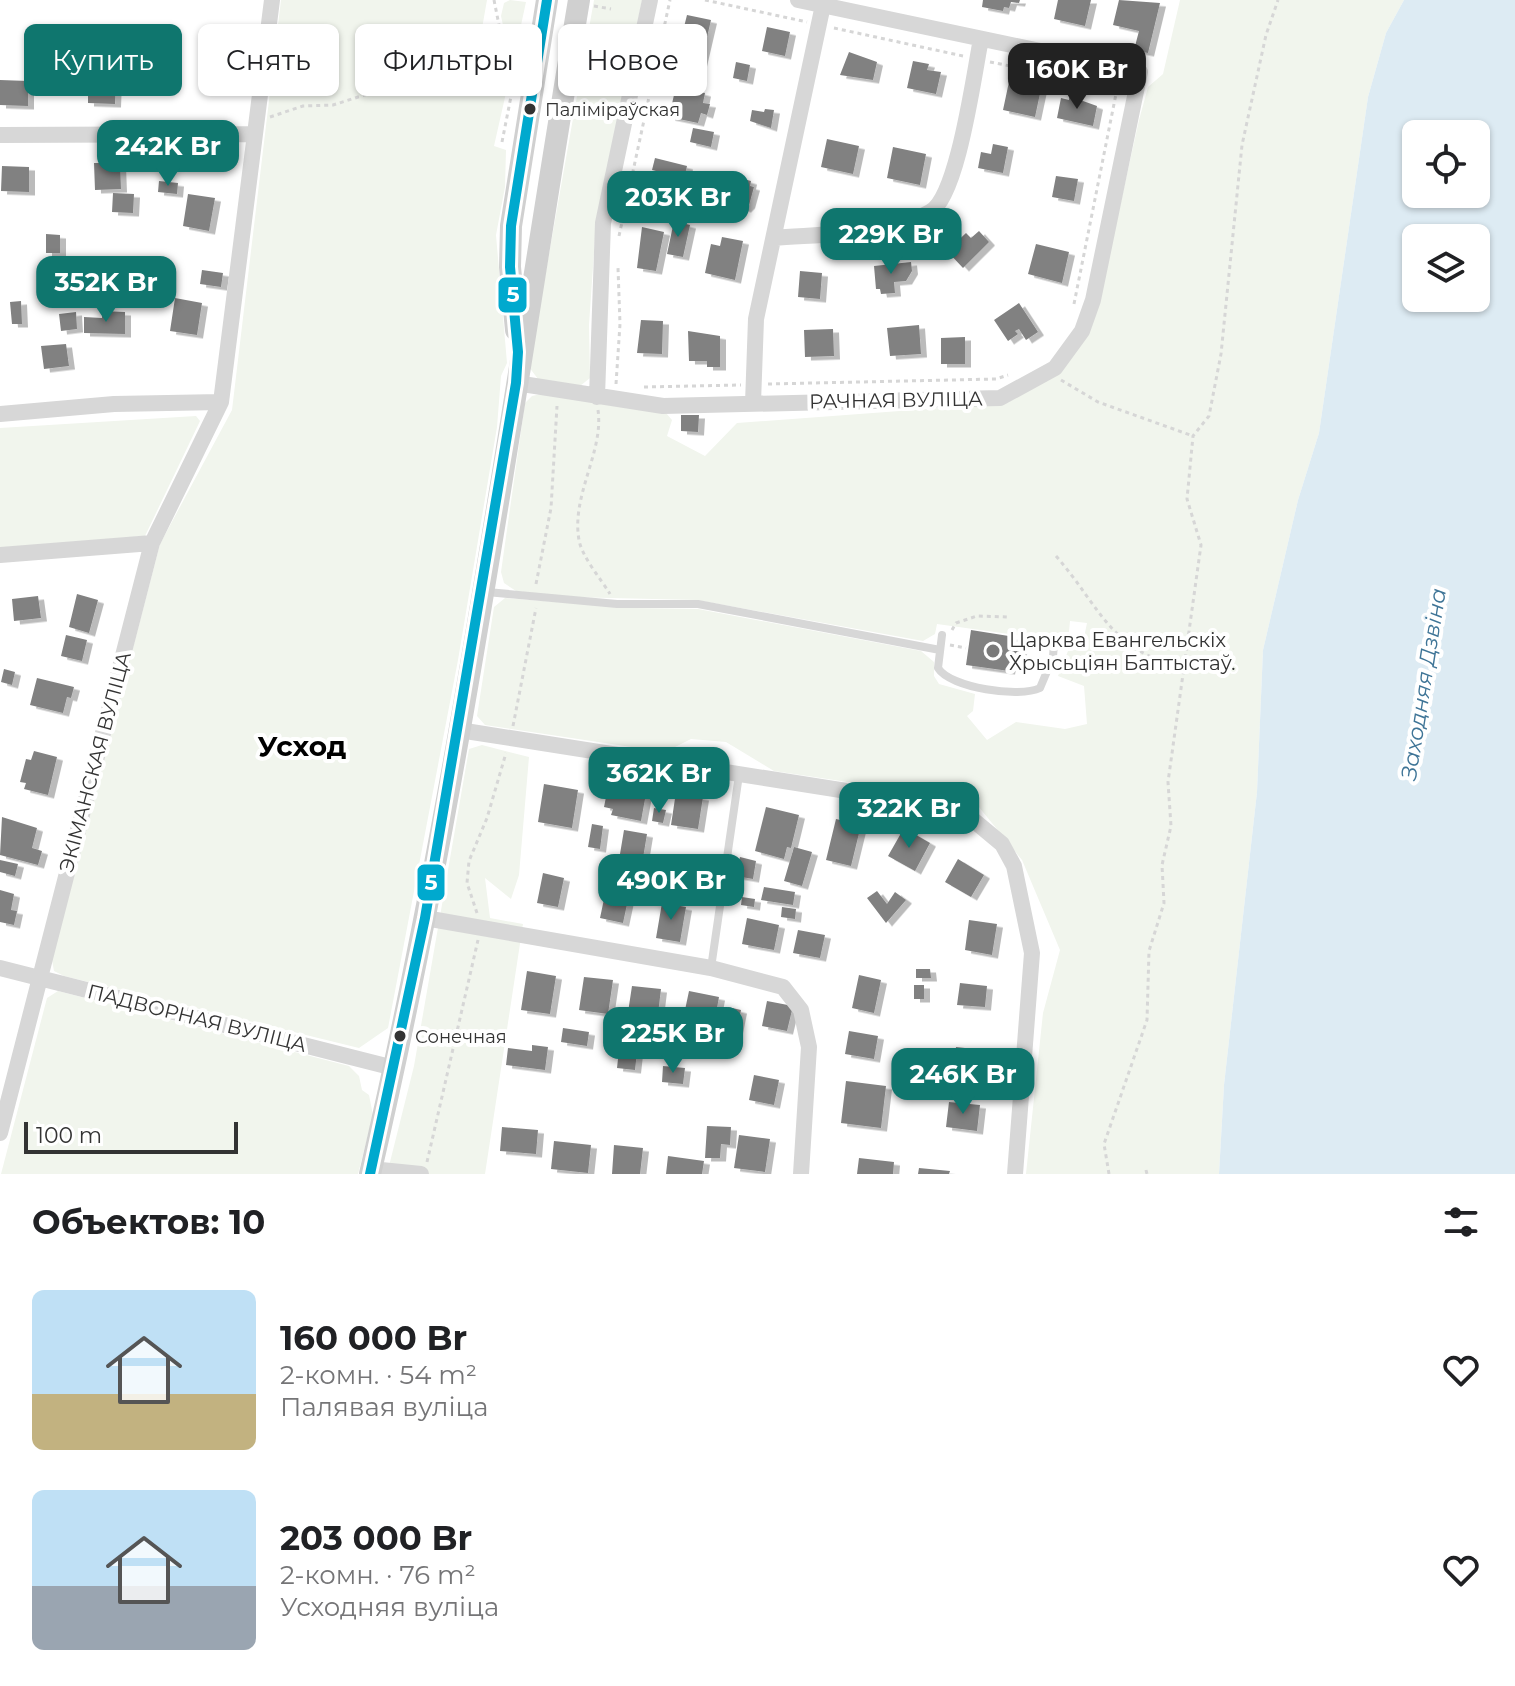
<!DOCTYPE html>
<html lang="ru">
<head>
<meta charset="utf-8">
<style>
  :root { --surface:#fff; --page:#f6f6f6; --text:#202124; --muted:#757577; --accent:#0f766e }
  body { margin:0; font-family:Montserrat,sans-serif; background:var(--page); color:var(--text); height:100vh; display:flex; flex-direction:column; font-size:30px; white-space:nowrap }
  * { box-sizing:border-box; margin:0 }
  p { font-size:26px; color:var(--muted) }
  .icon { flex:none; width:44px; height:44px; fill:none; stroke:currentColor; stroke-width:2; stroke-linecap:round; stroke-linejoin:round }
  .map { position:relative; height:1174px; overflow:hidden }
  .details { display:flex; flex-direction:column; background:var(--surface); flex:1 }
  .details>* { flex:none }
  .banner { position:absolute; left:24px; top:24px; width:800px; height:72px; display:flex; gap:16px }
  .controls { position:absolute; left:1402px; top:120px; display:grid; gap:16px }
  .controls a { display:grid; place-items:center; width:88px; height:88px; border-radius:12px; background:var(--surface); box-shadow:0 2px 6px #0004; font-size:40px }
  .scale { position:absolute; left:24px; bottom:20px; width:214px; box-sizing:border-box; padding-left:8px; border:4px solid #333; border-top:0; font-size:22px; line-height:28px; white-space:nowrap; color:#333; -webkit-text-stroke:6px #fff; paint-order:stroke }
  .price { position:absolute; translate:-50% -68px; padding:0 18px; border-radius:16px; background:var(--accent); color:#fff; font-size:26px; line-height:52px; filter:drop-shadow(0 2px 4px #0008) }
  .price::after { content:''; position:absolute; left:50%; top:48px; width:24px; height:18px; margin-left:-12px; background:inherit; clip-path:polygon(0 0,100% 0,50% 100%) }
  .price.selected { background:#222; color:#fff }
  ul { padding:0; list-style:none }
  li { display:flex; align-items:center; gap:24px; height:200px; padding:0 32px }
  li span { display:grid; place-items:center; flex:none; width:224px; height:160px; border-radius:12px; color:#555 }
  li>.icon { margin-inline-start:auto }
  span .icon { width:96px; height:96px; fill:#fffc; stroke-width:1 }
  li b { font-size:34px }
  h2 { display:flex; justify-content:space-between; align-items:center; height:96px; padding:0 32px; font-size:34px }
  .chip { padding:0 28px; border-radius:12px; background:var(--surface); box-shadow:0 2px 6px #0004; font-size:28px; line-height:72px }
  .chip.selected { background:var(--accent); color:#fff }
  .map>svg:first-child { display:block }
  .green { fill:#f1f5ed }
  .water { fill:#ddebf3; fill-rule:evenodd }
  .building { fill:#818181; filter:url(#shadow) }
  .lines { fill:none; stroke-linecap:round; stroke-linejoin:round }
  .path { stroke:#d6d6d6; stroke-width:3; stroke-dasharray:4 4; stroke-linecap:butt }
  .lane { stroke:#d7d7d7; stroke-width:8 }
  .street { stroke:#d7d7d7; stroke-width:16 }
  .secondary { stroke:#d0d0d0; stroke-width:22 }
  .bus-1-casing { stroke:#fff; stroke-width:16 }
  .bus-1 { stroke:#00a9ce; stroke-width:10 }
  .bus-dot { fill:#333; stroke:#fff; stroke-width:3 }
  .poi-dot { fill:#7a7a7a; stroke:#fff; stroke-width:3 }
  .labels { text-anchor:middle; stroke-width:8; stroke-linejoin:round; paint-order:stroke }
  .bus-label { font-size:18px; fill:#333; stroke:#fff; text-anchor:start }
  .street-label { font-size:20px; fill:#333; stroke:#fff }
  .poi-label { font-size:20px; fill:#333; stroke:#fff; text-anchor:start }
  .water-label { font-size:22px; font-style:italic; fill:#3f7597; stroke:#fff }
  .district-label { font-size:28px; font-weight:bold; fill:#000; stroke:#fff }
  .line-badge { stroke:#fff; stroke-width:3 }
  .badge-label { font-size:22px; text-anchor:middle; font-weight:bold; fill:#fff }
</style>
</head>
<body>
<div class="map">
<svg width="1515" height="1174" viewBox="0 0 1515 1174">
  <defs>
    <filter id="shadow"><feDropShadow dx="6" dy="3.5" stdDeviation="0" flood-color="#0004"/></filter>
  </defs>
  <rect width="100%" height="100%" fill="#fff"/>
  <path class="green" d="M 281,0 L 487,0 L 481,34 L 498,37 L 508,84 L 494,146 L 506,150 L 505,187 L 496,235 L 507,363 L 501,376 L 497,427 L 458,660 L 388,1028 L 359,1048 L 64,976 L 54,971 L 52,960 L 160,544 L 232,410 Z
    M 510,0 L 526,2 L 512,67 L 501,16 L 504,3 Z
    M 594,0 L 642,0 L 596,223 L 589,325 L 590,378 L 580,386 L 538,379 L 529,367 Z
    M 1180,0 L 1404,0 L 1386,33 L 1368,97 L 1319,433 L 1298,500 L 1263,650 L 1257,792 L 1224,1085 L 1219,1174 L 1026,1174 L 1043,1013 L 1060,950 L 1022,860 L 974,801 L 774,771 L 726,742 L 691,739 L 665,752 L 485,725 L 477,716 L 494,607 L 505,598 L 633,608 L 698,609 L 921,651 L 934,662 L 934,676 L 939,684 L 975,694 L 973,711 L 967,716 L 987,740 L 1016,722 L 1065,729 L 1087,724 L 1084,686 L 1058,676 L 1068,651 L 1082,647 L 1087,623 L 1070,621 L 1068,642 L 937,624 L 935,634 L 923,641 L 697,600 L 568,597 L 516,591 L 504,583 L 501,572 L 525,403 L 532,396 L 541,394 L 666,413 L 672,420 L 667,436 L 705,456 L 737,423 L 1007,403 L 1057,374 L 1099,301 L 1139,120 L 1148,87 L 1163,74 Z
    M 196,416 L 200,421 L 145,536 L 0,548 L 0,428 Z
    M 482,745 L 529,757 L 519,875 L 511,899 L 485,878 L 490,918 L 523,924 L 485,1174 L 387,1174 L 414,1066 L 469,749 Z
    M 58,991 L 349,1066 L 359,1076 L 362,1090 L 369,1095 L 373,1115 L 358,1174 L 1,1174 L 47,998 Z"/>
  <path class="water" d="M 1404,0 L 1515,0 L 1515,1174 L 1219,1174 L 1224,1085 L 1257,792 L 1263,650 L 1298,500 L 1319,433 L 1368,97 L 1386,33 ZM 1416,134 L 1476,134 L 1476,194 L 1416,194 ZM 1416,238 L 1476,238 L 1476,298 L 1416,298 Z"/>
  <path class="building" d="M 983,0 L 1020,0 L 1019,3 L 1011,2 L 1009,8 L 1004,7 L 1003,11 L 982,7 Z
    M 1058,0 L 1091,0 L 1085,26 L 1054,19 Z
    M 1119,0 L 1160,3 L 1148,53 L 1134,50 L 1139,31 L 1113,25 Z
    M 687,15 L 711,20 L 701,63 L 682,58 L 687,37 L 682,35 Z
    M 767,27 L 790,32 L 785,56 L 762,51 Z
    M 204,49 L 231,54 L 226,86 L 199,82 Z
    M 849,52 L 877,62 L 873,80 L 840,75 Z
    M 913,61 L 929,64 L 927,70 L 941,72 L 936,94 L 907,88 Z
    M 736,62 L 750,65 L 747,81 L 733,78 Z
    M 88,77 L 116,78 L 115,104 L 88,103 Z
    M 1010,77 L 1042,84 L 1035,117 L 1003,110 Z
    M 0,80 L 28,81 L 28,106 L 0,105 Z
    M 676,86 L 705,93 L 703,103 L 710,104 L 707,115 L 701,113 L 698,123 L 669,117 Z
    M 1069,96 L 1097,106 L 1093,126 L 1057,118 L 1061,98 L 1069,100 Z
    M 765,109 L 774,110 L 771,128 L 750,121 L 752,110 L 764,112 Z
    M 693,128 L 714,132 L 711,147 L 690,142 Z
    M 827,139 L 859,146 L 853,174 L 821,167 Z
    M 993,144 L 1008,147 L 1003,173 L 978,168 L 981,152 L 991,154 Z
    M 893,147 L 926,154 L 920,185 L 887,178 Z
    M 655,158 L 687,166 L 680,196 L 656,191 L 660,172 L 652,170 Z
    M 94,163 L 120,163 L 121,189 L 95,190 Z
    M 2,166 L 29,167 L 29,192 L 1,191 Z
    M 717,172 L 751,181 L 750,186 L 754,187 L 749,205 L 745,209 L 712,196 Z
    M 1056,176 L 1078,179 L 1074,201 L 1052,197 Z
    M 159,181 L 178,183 L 177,194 L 158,192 Z
    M 113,193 L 134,194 L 133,213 L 112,212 Z
    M 188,194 L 215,198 L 209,231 L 183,226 Z
    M 674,221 L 690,225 L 683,257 L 667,254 Z
    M 642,227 L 664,232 L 656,271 L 637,268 Z
    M 979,231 L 989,242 L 963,268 L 947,251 L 966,233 L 971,238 Z
    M 46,234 L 60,235 L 60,253 L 46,253 Z
    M 722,237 L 743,241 L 735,280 L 705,273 L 711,244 L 720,246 Z
    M 1036,244 L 1069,252 L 1062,283 L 1028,274 Z
    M 911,262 L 912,271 L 906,281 L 894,282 L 895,293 L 881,294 L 880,289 L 876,289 L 874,266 Z
    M 202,270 L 223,273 L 221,287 L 200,284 Z
    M 800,271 L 822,273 L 820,299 L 798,297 Z
    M 175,298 L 202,303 L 197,335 L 170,331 Z
    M 21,301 L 22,324 L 12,324 L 10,302 Z
    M 1019,303 L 1038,332 L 1026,340 L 1019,329 L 1015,331 L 1018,334 L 1008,341 L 994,320 Z
    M 102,311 L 125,312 L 125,334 L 84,333 L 84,317 L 102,318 Z
    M 76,312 L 77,329 L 61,331 L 59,314 Z
    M 641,320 L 663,321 L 662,354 L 637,353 Z
    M 919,325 L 921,354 L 890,356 L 887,328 Z
    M 833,329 L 834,356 L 805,357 L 804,330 Z
    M 688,331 L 720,336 L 720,367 L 707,367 L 707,361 L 689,361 Z
    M 965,337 L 965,364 L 941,364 L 941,338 Z
    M 66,344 L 69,366 L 44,369 L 41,346 Z
    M 681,415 L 699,415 L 698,432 L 681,431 Z
    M 77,594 L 98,600 L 89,633 L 69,627 Z
    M 38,596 L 41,618 L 14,621 L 12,599 Z
    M 971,630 L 1015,637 L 1014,641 L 1022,643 L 1019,668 L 1010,666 L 1009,671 L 966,665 Z
    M 66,635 L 87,640 L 82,661 L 61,656 Z
    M 4,669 L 15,672 L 12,685 L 1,682 Z
    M 37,678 L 74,687 L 71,698 L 67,697 L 63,713 L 30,705 Z
    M 34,751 L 57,757 L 48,795 L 24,789 L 26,783 L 20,782 L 26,759 L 31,760 Z
    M 619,782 L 647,788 L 641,821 L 611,815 L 613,809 L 604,807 L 608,787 L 617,788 Z
    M 544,784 L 578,790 L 572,828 L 538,822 Z
    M 676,792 L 703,797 L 698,829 L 671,825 Z
    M 766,807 L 799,815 L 791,848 L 787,847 L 784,859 L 755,851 Z
    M 654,808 L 666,810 L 663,823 L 652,821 Z
    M 2,817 L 37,828 L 32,848 L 42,851 L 38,865 L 0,855 Z
    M 836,819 L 861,825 L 851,866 L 826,860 Z
    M 592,824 L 603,826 L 600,849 L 588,847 Z
    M 904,828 L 930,843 L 915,871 L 888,856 Z
    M 624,830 L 647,834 L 643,858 L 620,854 Z
    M 794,847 L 812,852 L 802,886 L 784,881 Z
    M 740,857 L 756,861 L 753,879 L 736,876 Z
    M 958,859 L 984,875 L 971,897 L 945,882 Z
    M 0,860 L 18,864 L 15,876 L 0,872 Z
    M 708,871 L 718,872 L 715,890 L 706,889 Z
    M 543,873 L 564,878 L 558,907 L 537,903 Z
    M 607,885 L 630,890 L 623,923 L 600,918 Z
    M 764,887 L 795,892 L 793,905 L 761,900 Z
    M 0,890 L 14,894 L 11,910 L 17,911 L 14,925 L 0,922 Z
    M 877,891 L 887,904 L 895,892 L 906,900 L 886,923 L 867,898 Z
    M 742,897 L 755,899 L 754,907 L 741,905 Z
    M 662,903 L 686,907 L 680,942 L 656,938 Z
    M 782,907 L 796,909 L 795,919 L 781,917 Z
    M 747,918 L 779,925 L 774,950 L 742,944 Z
    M 969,920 L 997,924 L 992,955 L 965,950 Z
    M 798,930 L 825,935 L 820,958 L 793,953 Z
    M 916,969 L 930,969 L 931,978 L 916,978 Z
    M 527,971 L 556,976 L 550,1014 L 521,1010 Z
    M 859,975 L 881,980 L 874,1013 L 852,1008 Z
    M 584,977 L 613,980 L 608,1014 L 579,1010 Z
    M 960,983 L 987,986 L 985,1007 L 957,1005 Z
    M 914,985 L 924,985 L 924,999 L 914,999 Z
    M 632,986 L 661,989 L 657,1022 L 627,1019 Z
    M 689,991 L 719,997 L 712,1035 L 681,1029 Z
    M 767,1001 L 793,1006 L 787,1031 L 762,1026 Z
    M 728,1007 L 741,1010 L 734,1045 L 721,1043 Z
    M 563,1028 L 589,1032 L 587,1046 L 561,1042 Z
    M 849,1031 L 878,1036 L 874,1059 L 845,1054 Z
    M 532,1045 L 548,1047 L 545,1070 L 506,1065 L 508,1048 L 532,1051 Z
    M 956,1047 L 983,1050 L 981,1071 L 954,1068 Z
    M 619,1050 L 637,1052 L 635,1070 L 617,1068 Z
    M 663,1066 L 685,1068 L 683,1084 L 662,1082 Z
    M 754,1075 L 779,1080 L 774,1105 L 749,1100 Z
    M 846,1081 L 886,1086 L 881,1128 L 841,1123 Z
    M 949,1102 L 980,1105 L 977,1131 L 946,1127 Z
    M 707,1126 L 731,1127 L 730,1145 L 721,1144 L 720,1158 L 705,1158 Z
    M 502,1127 L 538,1130 L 536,1154 L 500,1151 Z
    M 739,1135 L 770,1139 L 765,1172 L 734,1168 Z
    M 554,1141 L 591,1145 L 588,1173 L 551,1169 Z
    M 614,1145 L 643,1148 L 640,1174 L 612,1174 Z
    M 668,1156 L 704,1161 L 702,1174 L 666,1174 Z
    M 859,1158 L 894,1162 L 893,1174 L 857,1174 Z
    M 919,1168 L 950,1171 L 949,1174 L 918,1174 Z"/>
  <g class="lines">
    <path class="path" d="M 494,0 L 512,90
      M 705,0 L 807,22
      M 594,6 L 611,9
      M 834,28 L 963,56
      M 990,62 L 1116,87
      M 270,117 L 303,106 L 333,105 L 462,64 L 481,48 L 487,30
      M 502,142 L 516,71
      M 619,236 L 670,0
      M 1074,304 L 1118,84
      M 1061,380 L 1098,402 L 1193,436
      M 616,384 L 620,324 L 618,268
      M 768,384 L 996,379 L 1008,375
      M 644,387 L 741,385
      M 598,410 C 604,452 571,495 579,540 C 582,557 601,579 610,594
      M 1056,556 C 1102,609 1110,652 1186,668
      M 536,584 L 551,508 L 557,406
      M 952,630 L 956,623 L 977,616 L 1007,617
      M 950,645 L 966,648
      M 513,726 L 536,608
      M 477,913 L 467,883 L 469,861 L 487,818 L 506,753
      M 427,1162 L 478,940
      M 1146,1170 L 1147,1174
      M 1109,1174 L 1104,1144 L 1147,1020 L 1149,951 L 1164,903 L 1162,865 L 1171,826 L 1168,782 L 1201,545 L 1187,499 L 1193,436 L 1209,416 L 1221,354 L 1242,145 L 1266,35 L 1278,0"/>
    <path class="lane" d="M 487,592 L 617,604 L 698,604 L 940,650
      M 942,635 L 938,668 C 950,688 1020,698 1040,688 L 1053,657 L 1054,643
      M 711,968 L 739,775"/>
    <path class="street" d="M 0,135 L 254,134
      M 774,238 C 821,234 889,235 930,212 C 958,197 974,73 981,39
      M 516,383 L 663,406 L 1000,398 L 1055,368 L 1082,331 L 1093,300 L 1140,72 L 798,0
      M 597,397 L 603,223 L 650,0
      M 753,403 L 756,319 L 823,5
      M 0,414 L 114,404 L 221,402 L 272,0
      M 0,555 L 152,543
      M 459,730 L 942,806 L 966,814 L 1002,844 L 1014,866 L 1032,953 L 1015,1174
      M 425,918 L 711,968 L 783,987 L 801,1010 L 809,1047 L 801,1174
      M 0,968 L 394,1068
      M 0,1133 L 152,543 L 221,402
      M 371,1169 L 421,1174"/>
    <path class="secondary" d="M 516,330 L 510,267 L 511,226 L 547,0
      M 370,1174 C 460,787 514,392 579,0"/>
    <g class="bus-1-casing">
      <path id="bus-1" d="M 370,1174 L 425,918 L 516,383 L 518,352 L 510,267 L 511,226 L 547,0"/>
    </g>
    <use href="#bus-1" class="bus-1"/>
  </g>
  <g class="bus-dot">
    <circle cx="530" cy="109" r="7"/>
    <circle cx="400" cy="1036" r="7"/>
  </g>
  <circle class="poi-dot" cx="993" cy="651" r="8"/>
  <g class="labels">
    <g class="bus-label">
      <text x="545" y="116">Паліміраўская</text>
      <text x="415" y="1043">Сонечная</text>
    </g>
    <g class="street-label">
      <text transform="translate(896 400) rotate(-1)" y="7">РАЧНАЯ ВУЛІЦА</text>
      <text transform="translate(95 762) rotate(-75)" y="7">ЭКІМАНСКАЯ ВУЛІЦА</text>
      <text transform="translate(197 1018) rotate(14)" y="7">ПАДВОРНАЯ ВУЛІЦА</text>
    </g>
    <g class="poi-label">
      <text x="1009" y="647">Царква Евангельскіх<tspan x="1009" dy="23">Хрысьціян Баптыстаў.</tspan></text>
    </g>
    <g class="water-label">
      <text transform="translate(1423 684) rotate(-81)" y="8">Заходняя Дзвіна</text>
    </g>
    <g class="district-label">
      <text x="302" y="756">Усход</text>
    </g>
  </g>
  <g class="line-badge">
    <rect x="497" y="276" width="31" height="38" rx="8" fill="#00a9ce"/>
    <rect x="416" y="863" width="30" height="39" rx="8" fill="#00a9ce"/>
  </g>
  <g class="badge-label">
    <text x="513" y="302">5</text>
    <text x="431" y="890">5</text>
  </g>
</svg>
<div class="controls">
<a><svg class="icon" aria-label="locate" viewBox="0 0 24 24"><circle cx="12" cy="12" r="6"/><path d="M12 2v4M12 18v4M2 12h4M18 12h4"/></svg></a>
<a><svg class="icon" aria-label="layers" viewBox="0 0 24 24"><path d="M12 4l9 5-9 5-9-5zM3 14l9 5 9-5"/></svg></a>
</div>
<div class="scale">100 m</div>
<b class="price selected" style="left:1077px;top:111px">160K Br</b>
<b class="price" style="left:168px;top:188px">242K Br</b>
<b class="price" style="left:678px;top:239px">203K Br</b>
<b class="price" style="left:891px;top:276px">229K Br</b>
<b class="price" style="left:106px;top:324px">352K Br</b>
<b class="price" style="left:659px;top:815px">362K Br</b>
<b class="price" style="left:909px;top:850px">322K Br</b>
<b class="price" style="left:671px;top:922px">490K Br</b>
<b class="price" style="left:673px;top:1075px">225K Br</b>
<b class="price" style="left:963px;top:1116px">246K Br</b>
<div class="banner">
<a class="chip selected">Купить</a>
<a class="chip">Снять</a>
<a class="chip">Фильтры</a>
<a class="chip">Новое</a>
</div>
</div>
<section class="details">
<h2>Объектов: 10<svg class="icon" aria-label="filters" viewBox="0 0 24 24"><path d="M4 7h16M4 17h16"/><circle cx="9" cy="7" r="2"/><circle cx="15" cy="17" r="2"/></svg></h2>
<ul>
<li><span style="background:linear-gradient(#bfe0f5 65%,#c2b280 0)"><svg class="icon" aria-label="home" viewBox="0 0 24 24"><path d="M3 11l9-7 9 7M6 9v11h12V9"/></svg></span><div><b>160 000 Br</b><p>2-комн. · 54 m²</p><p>Палявая вуліца</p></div><svg class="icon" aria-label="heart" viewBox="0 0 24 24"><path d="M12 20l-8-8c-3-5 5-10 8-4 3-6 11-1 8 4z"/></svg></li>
<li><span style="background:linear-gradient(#bfe0f5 60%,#9aa5b1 0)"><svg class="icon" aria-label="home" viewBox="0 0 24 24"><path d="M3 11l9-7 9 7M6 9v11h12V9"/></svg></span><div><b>203 000 Br</b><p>2-комн. · 76 m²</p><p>Усходняя вуліца</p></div><svg class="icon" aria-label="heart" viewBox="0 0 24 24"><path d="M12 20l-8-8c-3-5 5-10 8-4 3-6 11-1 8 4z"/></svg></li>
</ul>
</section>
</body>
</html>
